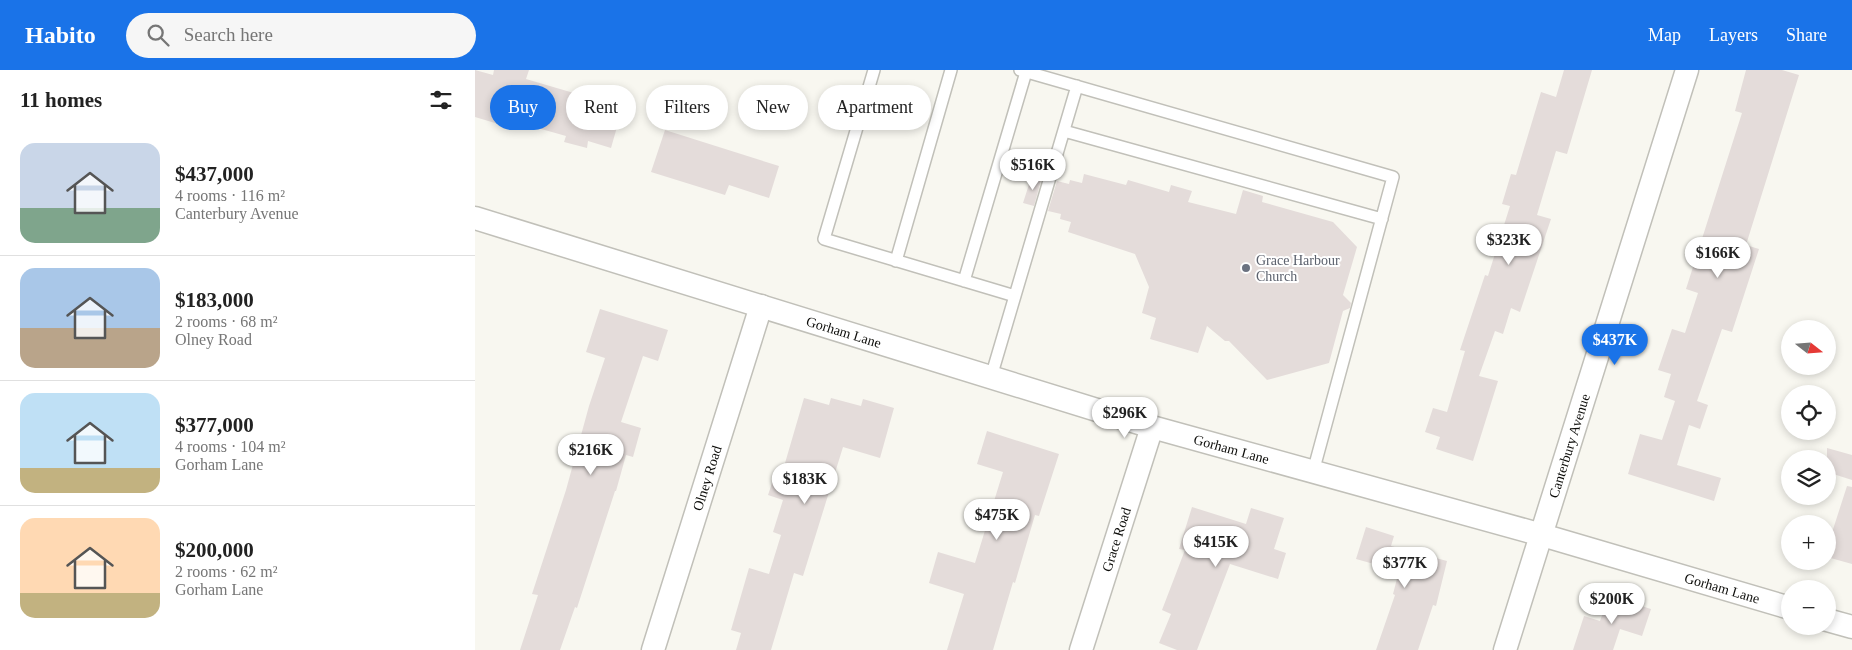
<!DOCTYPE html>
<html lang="en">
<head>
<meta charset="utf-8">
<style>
  :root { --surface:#fff; --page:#f6f6f6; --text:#222; --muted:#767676; --line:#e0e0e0; --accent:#1a73e8 }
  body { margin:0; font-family:Georgia,serif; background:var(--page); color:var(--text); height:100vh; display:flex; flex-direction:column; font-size:19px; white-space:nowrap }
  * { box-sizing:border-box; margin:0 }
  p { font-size:16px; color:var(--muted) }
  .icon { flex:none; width:28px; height:28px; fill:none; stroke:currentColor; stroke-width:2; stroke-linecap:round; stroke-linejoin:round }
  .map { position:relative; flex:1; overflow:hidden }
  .side { display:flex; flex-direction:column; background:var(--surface); width:475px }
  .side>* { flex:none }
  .guide { position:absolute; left:15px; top:15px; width:475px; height:45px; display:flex; gap:10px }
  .needle { width:32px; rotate:107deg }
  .fabs { position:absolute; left:1306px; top:250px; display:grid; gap:10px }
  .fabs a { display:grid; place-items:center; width:55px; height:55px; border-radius:50%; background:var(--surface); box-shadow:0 2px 8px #0003; font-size:25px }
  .price { position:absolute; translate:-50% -42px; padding:0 11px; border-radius:18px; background:#fff; color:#222; font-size:16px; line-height:32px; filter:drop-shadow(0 1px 2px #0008) }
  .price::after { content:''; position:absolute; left:50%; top:30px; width:15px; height:11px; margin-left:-8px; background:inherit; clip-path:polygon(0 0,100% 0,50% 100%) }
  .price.on { background:var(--accent); color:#fff }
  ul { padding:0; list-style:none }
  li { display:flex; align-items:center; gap:15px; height:125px; padding:0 20px }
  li+li { border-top:1px solid var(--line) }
  li span { display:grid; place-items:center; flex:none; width:140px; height:100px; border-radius:15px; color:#555 }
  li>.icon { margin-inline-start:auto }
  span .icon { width:60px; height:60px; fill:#fffc; stroke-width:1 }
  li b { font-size:21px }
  h2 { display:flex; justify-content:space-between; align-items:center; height:60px; padding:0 20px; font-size:21px }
  .chip { padding:0 18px; border-radius:22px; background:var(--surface); box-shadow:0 2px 8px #0003; font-size:18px; line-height:45px }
  .chip.on { background:var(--accent); color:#fff }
  header { display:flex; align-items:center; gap:30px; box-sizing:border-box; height:70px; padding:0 25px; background:var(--accent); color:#fff }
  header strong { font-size:24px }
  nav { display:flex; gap:28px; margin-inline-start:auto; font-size:18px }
  .search { width:350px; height:45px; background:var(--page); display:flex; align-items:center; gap:12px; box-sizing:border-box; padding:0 18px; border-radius:28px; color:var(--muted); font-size:19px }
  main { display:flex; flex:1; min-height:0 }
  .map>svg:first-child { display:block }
  .building { fill:#e4dcda }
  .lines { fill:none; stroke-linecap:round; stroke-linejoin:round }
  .service-casing { stroke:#c1c0b9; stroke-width:14 }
  .minor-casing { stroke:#c1c0b9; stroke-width:25 }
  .service { stroke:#fff; stroke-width:11 }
  .minor { stroke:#fff; stroke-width:22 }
  .worship-dot { fill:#6b7280; stroke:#fff; stroke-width:2 }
  .labels { text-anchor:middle; stroke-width:4; stroke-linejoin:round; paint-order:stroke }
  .worship-label { font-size:14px; fill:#5b616d; stroke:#fff; text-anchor:start }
  .street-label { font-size:14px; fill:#0c0c09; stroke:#fff }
</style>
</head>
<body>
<header>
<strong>Habito</strong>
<div class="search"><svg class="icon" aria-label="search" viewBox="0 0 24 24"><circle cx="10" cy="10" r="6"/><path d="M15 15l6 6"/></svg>Search here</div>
<nav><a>Map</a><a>Layers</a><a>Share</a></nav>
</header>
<main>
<section class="side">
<h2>11 homes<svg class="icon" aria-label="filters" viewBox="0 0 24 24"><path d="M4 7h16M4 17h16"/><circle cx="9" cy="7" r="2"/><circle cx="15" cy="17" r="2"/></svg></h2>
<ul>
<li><span style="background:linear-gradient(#c9d6e8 65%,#7fa58c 0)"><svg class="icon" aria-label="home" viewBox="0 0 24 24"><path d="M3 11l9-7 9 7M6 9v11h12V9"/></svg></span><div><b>$437,000</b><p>4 rooms · 116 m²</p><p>Canterbury Avenue</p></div></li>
<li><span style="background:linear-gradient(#a9c7e8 60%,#b9a48a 0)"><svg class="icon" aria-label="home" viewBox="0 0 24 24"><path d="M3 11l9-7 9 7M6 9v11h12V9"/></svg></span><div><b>$183,000</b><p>2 rooms · 68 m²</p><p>Olney Road</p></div></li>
<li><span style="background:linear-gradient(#bfe0f5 75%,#c2b280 0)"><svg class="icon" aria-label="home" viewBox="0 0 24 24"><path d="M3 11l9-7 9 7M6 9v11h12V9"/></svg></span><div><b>$377,000</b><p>4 rooms · 104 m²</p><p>Gorham Lane</p></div></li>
<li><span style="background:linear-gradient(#ffd9b3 75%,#c2b280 0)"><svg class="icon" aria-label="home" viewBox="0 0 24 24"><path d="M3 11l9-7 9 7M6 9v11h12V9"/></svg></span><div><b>$200,000</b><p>2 rooms · 62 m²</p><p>Gorham Lane</p></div></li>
</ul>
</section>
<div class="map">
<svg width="1377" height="580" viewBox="0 0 1377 580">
  <rect width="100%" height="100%" fill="#f8f7f0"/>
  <path class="building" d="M 0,0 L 18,5 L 19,0 L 54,0 L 51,9 L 126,31 L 122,44 L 144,50 L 136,78 L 113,71 L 112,78 L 89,72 L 91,66 L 45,53 L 43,60 L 0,47 Z
    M 1089,0 L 1117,0 L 1092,84 L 1081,81 L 1062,145 L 1076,149 L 1045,242 L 1036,238 L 1028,264 L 1020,261 L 1004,306 L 1023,311 L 998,391 L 961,379 L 965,367 L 950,362 L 958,338 L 972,342 L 990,281 L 985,280 L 1010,205 L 1013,206 L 1035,136 L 1027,134 L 1036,104 L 1041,105 L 1066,22 L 1081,27 Z
    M 1271,0 L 1307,0 L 1324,5 L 1271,175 L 1284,179 L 1257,262 L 1247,259 L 1222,331 L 1233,335 L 1225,359 L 1214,355 L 1202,395 L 1246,408 L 1239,431 L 1153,404 L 1165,364 L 1187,370 L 1200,331 L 1189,327 L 1196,304 L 1183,300 L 1197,259 L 1210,263 L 1223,223 L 1211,219 L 1267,43 L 1260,41 Z
    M 190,60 L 304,96 L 294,128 L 254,115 L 250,125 L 176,102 Z
    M 609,104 L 651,115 L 653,110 L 694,122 L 696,115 L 717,121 L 713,132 L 761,144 L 768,120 L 788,126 L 787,132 L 858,152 L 882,177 L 868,225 L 876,233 L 875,238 L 868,241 L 854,293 L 792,310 L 754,271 L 750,271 L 732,256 L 723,283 L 675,269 L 681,248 L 667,243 L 674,217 L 660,184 L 593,162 L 596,152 L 585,149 L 586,144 L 573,141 L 582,111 L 594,114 L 595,110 L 607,113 Z
    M 557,105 L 567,107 L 559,136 L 548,133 Z
    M 125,239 L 193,260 L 183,291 L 168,286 L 146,352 L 166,358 L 158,387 L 151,385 L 141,421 L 140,421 L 102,538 L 100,537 L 85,580 L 45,580 L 63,525 L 57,524 L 91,420 L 114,336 L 130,288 L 111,282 Z
    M 329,328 L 354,335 L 356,328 L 386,336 L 388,329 L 419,338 L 405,388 L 368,377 L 328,506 L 319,503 L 296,580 L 261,580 L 266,563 L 256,560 L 274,498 L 294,504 L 306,465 L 298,462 L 308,430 L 293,425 L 302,398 L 308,400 Z
    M 512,361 L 584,384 L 564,446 L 560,445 L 540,513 L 538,512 L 518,580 L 472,580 L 489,524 L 454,513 L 463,482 L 500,493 L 528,402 L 502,394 Z
    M 1352,378 L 1377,385 L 1377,410 L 1352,402 Z
    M 1372,416 L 1377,417 L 1377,494 L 1352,487 L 1352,478 Z
    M 717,437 L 771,454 L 776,438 L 809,448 L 799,479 L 811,483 L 803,509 L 755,494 L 722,580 L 702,580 L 684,573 L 696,544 L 687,540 L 710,480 L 704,479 Z
    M 891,457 L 919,466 L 916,476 L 972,491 L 961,536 L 958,535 L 943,580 L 901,580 L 920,525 L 918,524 L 924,501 L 881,489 Z
    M 1134,526 L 1176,539 L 1167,566 L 1145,559 L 1138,580 L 1098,580 L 1109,546 L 1125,551 Z"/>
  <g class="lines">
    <g class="service-casing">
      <path id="service" d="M 399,0 L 349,169 L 540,226
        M 545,0 L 918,107 L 838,402
        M 589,61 L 907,149
        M 421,191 L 476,0
        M 489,211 L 551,2
        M 516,307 L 602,16"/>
    </g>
    <g class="minor-casing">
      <g id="minor">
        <path id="s1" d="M 0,148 L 677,357 L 1067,465 L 1315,538"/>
        <path d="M 1352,550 L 1377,557"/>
        <path id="s2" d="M 178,580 L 286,236"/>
        <path id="s3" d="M 606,580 L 677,357"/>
        <path id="s4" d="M 1030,580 L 1212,0"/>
      </g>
    </g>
    <use href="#service" class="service"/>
    <use href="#minor" class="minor"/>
  </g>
  <circle class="worship-dot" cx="771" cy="198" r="5"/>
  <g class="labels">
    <g class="worship-label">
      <text x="781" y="195">Grace Harbour<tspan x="781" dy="16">Church</tspan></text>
    </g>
    <g class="street-label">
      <text dy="5" stroke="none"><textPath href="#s1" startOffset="386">Gorham Lane</textPath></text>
      <text dy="5" stroke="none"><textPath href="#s4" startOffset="214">Canterbury Avenue</textPath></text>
      <text dy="5" stroke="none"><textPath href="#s1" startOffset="791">Gorham Lane</textPath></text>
      <text dy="5" stroke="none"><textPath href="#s2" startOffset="180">Olney Road</textPath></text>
      <text dy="5" stroke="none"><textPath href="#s3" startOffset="116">Grace Road</textPath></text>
      <text dy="5" stroke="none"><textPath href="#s1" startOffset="1301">Gorham Lane</textPath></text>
    </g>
  </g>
</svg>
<div class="fabs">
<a><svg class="needle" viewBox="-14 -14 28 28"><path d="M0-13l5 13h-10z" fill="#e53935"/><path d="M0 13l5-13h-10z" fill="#767676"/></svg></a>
<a><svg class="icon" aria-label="locate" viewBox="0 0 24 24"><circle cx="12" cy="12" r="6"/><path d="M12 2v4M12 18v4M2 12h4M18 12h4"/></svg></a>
<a><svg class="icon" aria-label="layers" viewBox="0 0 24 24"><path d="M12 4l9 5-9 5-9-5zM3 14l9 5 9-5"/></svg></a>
<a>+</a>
<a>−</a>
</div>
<b class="price" style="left:558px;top:121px">$516K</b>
<b class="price" style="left:1034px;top:196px">$323K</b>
<b class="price" style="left:1243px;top:209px">$166K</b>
<b class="price on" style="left:1140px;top:296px">$437K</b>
<b class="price" style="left:650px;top:369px">$296K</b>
<b class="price" style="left:116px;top:406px">$216K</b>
<b class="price" style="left:330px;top:435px">$183K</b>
<b class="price" style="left:522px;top:471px">$475K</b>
<b class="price" style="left:741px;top:498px">$415K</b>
<b class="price" style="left:930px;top:519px">$377K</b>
<b class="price" style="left:1137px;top:555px">$200K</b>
<div class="guide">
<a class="chip on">Buy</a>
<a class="chip">Rent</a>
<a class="chip">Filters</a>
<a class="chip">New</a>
<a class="chip">Apartment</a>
</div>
</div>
</main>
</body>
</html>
